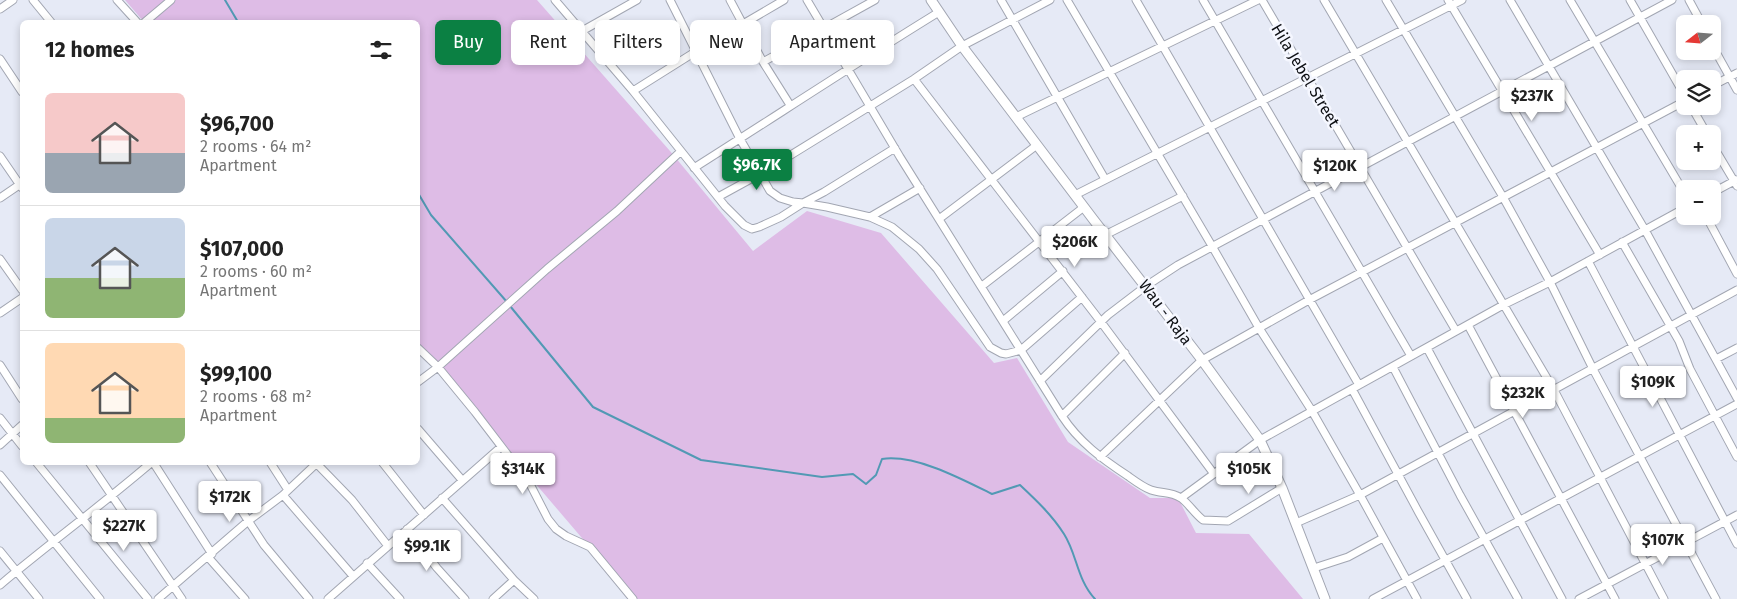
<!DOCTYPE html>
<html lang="en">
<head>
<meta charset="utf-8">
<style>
  :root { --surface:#fff; --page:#f2f2f2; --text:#222; --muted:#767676; --line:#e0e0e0; --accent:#0b8043 }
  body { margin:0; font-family:"Fira Sans",sans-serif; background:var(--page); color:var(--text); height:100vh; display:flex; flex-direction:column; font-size:19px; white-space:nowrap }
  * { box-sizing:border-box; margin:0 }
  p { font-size:16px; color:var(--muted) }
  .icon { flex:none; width:28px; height:28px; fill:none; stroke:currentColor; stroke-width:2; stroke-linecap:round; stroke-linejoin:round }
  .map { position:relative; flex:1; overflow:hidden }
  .sheet { position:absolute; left:20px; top:20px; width:400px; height:445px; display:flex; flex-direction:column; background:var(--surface); border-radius:8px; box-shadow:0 2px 8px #0003 }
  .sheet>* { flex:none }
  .hud { position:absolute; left:435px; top:20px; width:475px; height:45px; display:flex; gap:10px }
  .needle { width:32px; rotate:253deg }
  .controls { position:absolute; left:1676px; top:15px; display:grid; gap:10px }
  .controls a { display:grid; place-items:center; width:45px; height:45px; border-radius:8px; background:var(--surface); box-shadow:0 2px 8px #0003; font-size:25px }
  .price { position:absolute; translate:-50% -42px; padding:0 11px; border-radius:5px; background:#fff; color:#222; font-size:16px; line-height:32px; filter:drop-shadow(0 1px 2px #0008) }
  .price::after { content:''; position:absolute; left:50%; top:30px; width:15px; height:11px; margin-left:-8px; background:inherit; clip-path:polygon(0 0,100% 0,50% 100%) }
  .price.on { background:var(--accent); color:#fff }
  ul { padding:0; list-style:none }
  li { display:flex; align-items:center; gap:15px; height:125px; padding:0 25px }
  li+li { border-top:1px solid var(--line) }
  li span { display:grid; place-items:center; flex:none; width:140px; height:100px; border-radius:8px; color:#555 }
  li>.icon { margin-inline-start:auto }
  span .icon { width:60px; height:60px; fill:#fffc; stroke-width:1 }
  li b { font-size:21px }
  h2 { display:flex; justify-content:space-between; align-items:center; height:60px; padding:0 25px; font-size:21px }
  .tag { padding:0 18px; border-radius:8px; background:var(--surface); box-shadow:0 2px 8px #0003; font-size:18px; line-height:45px }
  .tag.on { background:var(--accent); color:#fff }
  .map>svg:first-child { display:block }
  .green { fill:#debce6 }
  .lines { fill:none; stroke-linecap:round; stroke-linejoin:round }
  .stream { stroke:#5299b4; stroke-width:2 }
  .minor-casing { stroke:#a2a6b2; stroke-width:9 }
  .major-casing { stroke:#a2a6b2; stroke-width:11 }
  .minor { stroke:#fff; stroke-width:7 }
  .major { stroke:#fff; stroke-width:9 }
  .labels { text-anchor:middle; stroke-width:5; stroke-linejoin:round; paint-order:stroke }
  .street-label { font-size:16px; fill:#0e1014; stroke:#f5f7ff }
</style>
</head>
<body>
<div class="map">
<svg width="1737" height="599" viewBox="0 0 1737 599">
  <rect width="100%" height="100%" fill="#e6eaf6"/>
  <path class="green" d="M 125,0 L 537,0 L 670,151 L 753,251 L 807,211 L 881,233 L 994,363 L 1017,358 L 1068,442 L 1150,498 L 1178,498 L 1196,533 L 1249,534 L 1303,599 L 634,599 L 418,346 L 418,22 L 144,22 Z"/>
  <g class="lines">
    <path class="stream" d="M 225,0 L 238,22
      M 418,193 L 431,215 L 507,302
      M 510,306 L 593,407 L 701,460 L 822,477 L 853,474 L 866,484 L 876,475 L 882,459 C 915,454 962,479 992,494 L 1020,485 C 1036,500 1052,515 1064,534 C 1077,554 1077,580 1095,599"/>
    <g class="minor-casing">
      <path id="minor" d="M 33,0 L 51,22
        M 117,0 L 137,22
        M 555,0 L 633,91 L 725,206 L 744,225 L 752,229 L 759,227 L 781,217 L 803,203 L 827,207 L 870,217 L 892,227 L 919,249 L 937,269 L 990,347 L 1001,353 L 1006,354 L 1021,350 L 1082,297
        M 670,0 L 740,139 L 770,191 L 780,198 L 793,202 L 803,203 L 824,192 L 895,148
        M 730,0 L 763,62 L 790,105
        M 807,0 L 900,157 L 1062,416 C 1079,442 1102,459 1128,476 C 1135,481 1143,487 1151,490 C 1162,494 1170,491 1181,498 C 1189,504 1195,514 1203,520 L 1228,521 L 1282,488
        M 1001,0 L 1105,179
        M 1067,0 L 1212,246 L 1259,328 L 1312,411 L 1360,495 L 1417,599
        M 1136,0 L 1359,385
        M 1203,0 L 1411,356
        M 1262,0 L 1456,331
        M 1324,0 L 1554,390 L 1664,599
        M 1386,0 L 1503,197 L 1550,282 L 1593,369 L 1716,599
        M 1448,0 L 1600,255
        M 1510,0 L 1645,230 L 1737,398
        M 1570,0 L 1685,194
        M 1630,0 L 1685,96
        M 1689,0 L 1702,24
        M 0,9 L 13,0
        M 145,22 L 171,0
        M 582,31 L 637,0
        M 1712,45 L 1737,90
        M 0,59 L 22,92
        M 763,62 L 875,0
        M 914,79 L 1101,322 L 1214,474
        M 1712,86 L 1737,73
        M 633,91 L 695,52 L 784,0
        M 1691,106 L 1707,134
        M 1016,117 L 1258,0
        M 1712,144 L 1737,186
        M 0,156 L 22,188
        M 694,168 C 776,116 856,63 939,12
        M 1712,193 L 1736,180
        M 1075,195 L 1462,0
        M 718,197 L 760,174 L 914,79 L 962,46 L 1050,0
        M 0,198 L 22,183
        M 1706,216 L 1737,274
        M 870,217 L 920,188
        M 939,219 L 1037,145
        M 1105,235 L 1183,196
        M 1622,242 L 1679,341 L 1690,369 L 1737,457
        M 0,259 L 22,290
        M 1588,261 L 1737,544
        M 982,286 L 1084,207
        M 0,313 L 22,298
        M 1003,321 L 1063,271
        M 1468,325 L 1615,599
        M 418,348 L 438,367 L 475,412 L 530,484 L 548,519 L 556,529 L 566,536 L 590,547 L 633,599
        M 1427,348 L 1562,599
        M 1716,359 L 1737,348
        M 0,365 L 22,399
        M 1393,367 L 1460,495 L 1518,599
        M 1040,381 L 1108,315 L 1146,286 L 1178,265 L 1672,0
        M 418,382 L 438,367 L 547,269 L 617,211 L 680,152
        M 1352,389 L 1419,513 L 1467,599
        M 1062,416 L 1125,353
        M 0,418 L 22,446
        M 418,429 L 462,480
        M 0,445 L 22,425
        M 1100,457 L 1202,360 L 1309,300 L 1685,101
        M 36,462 L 148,599
        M 89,462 L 182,599
        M 153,462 L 212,554
        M 210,462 L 264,545 L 309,599
        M 270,462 L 288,490
        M 382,462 L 424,515
        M 317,464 L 352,500 L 388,546
        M 0,475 L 100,599
        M 283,495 L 353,576
        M 442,498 L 514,580
        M 1181,498 L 1260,440 L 1505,304 L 1550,282 L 1685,208
        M 1296,523 L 1360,495 L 1737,290
        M 407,529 L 437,568 L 465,599
        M 0,551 L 39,599
        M 208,557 L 245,599
        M 367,563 L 400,599
        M 1314,568 L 1348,557 L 1383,538
        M 0,585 C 50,543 102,505 152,462
        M 158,599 L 247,522 L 283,495 L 318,462
        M 328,599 L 501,447
        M 493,599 L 514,580 L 534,599
        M 1373,599 L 1737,404
        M 1579,599 L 1737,515"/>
    </g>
    <g class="major-casing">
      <path id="major" d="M 931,0 L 962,46 L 1093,219 L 1202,360 L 1260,440 L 1282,488 L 1325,599"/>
    </g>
    <use href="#minor" class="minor"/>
    <use href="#major" class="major"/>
  </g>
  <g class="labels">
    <g class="street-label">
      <text transform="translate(1306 75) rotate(59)" y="6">Hila Jebel Street</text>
      <text transform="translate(1166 312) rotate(53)" y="6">Wau - Raja</text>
    </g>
  </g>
</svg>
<div class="controls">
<a><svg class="needle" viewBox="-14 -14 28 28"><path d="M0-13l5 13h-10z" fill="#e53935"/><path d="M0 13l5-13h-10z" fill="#767676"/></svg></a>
<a><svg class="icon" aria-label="layers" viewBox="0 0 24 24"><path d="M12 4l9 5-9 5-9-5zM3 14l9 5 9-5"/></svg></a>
<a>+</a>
<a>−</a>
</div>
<b class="price" style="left:1532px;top:122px">$237K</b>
<b class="price on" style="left:757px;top:191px">$96.7K</b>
<b class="price" style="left:1335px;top:192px">$120K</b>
<b class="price" style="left:1075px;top:268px">$206K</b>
<b class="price" style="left:1653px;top:408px">$109K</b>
<b class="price" style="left:1523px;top:419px">$232K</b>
<b class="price" style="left:523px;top:495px">$314K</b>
<b class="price" style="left:1249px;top:495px">$105K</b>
<b class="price" style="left:230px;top:523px">$172K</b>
<b class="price" style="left:124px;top:552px">$227K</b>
<b class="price" style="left:1663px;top:566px">$107K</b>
<b class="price" style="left:427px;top:572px">$99.1K</b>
<div class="hud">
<a class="tag on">Buy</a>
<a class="tag">Rent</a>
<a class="tag">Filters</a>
<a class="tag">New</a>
<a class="tag">Apartment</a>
</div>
<section class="sheet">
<h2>12 homes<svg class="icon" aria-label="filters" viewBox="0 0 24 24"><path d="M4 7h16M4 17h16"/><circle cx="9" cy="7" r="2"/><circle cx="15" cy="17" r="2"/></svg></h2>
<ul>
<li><span style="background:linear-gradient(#f6c9c9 60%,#9aa5b1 0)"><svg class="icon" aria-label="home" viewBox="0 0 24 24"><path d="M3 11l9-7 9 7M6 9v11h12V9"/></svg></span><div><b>$96,700</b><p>2 rooms · 64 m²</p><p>Apartment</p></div></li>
<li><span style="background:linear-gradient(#c9d6e8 60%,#8fb573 0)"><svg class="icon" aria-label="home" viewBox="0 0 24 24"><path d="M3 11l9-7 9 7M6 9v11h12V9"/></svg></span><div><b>$107,000</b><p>2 rooms · 60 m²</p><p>Apartment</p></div></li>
<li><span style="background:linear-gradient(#ffd9b3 75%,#8fb573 0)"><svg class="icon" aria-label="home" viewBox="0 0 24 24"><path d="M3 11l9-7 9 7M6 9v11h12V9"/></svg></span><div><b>$99,100</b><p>2 rooms · 68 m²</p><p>Apartment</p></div></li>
</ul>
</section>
</div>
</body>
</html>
